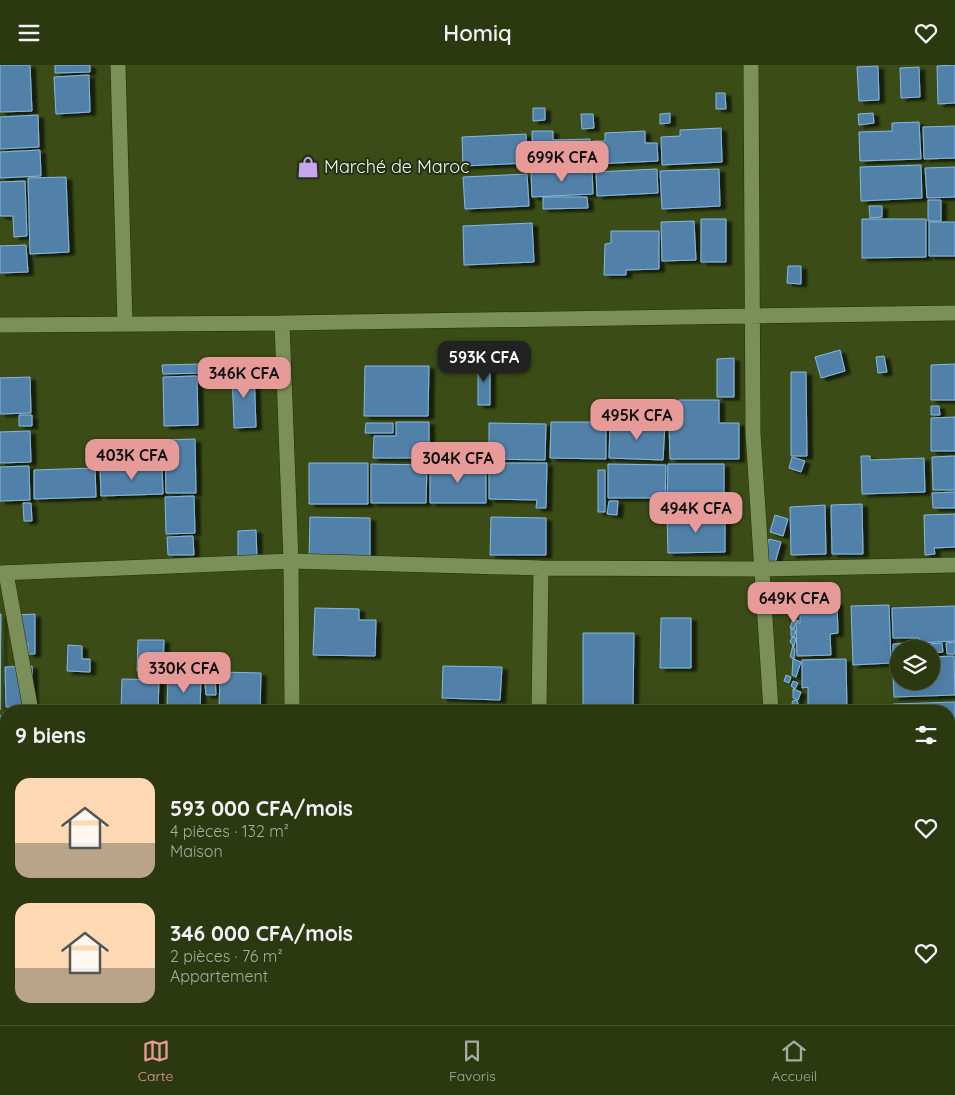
<!DOCTYPE html>
<html lang="fr">
<head>
<meta charset="utf-8">
<style>
  :root { --surface:#2c3910; --page:#344019; --text:#f1f3f6; --muted:#a6ac9f; --line:#485330; --accent:#e69b98 }
  body { margin:0; font-family:Quicksand,sans-serif; background:var(--page); color:var(--text); height:100vh; display:flex; flex-direction:column; font-size:19px; white-space:nowrap }
  * { box-sizing:border-box; margin:0 }
  p { font-size:16px; color:var(--muted) }
  .icon { flex:none; width:28px; height:28px; fill:none; stroke:currentColor; stroke-width:2; stroke-linecap:round; stroke-linejoin:round }
  .map { position:relative; flex:1; overflow:hidden }
  .side { position:absolute; left:0px; top:640px; width:955px; height:320px; display:flex; flex-direction:column; background:var(--surface); border-radius:20px 20px 0 0; box-shadow:0 5px 20px #0002,0 0 0 1px var(--line) }
  .side>* { flex:none }
  .fabs { position:absolute; left:890px; top:575px; display:grid; gap:10px }
  .fabs a { display:grid; place-items:center; width:50px; height:50px; border-radius:50%; background:var(--surface); box-shadow:0 5px 20px #0002,0 0 0 1px var(--line); font-size:25px }
  .price { position:absolute; translate:-50% -42px; padding:0 11px; border-radius:10px; background:var(--accent); color:#111; font-size:16px; line-height:32px; filter:drop-shadow(0 1px 2px #0008) }
  .price::after { content:''; position:absolute; left:50%; top:30px; width:15px; height:11px; margin-left:-8px; background:inherit; clip-path:polygon(0 0,100% 0,50% 100%) }
  .price.on { background:#222; color:#fff }
  ul { padding:0; list-style:none }
  li { display:flex; align-items:center; gap:15px; height:125px; padding:0 15px }
  li span { display:grid; place-items:center; flex:none; width:140px; height:100px; border-radius:15px; color:#555 }
  li>.icon { margin-inline-start:auto }
  span .icon { width:60px; height:60px; fill:#fffc; stroke-width:1 }
  li b { font-size:21px }
  h2 { display:flex; justify-content:space-between; align-items:center; height:60px; padding:0 15px; font-size:21px }
  header { display:flex; justify-content:space-between; align-items:center; height:65px; padding:0 15px; background:var(--surface); font-size:22px; font-weight:600 }
  .menu { display:flex; justify-content:space-around; align-items:center; height:70px; border-top:1px solid var(--line); background:var(--surface); font-size:14px; color:var(--muted) }
  .menu a { display:grid; justify-items:center; gap:2px }
  .menu .on { color:var(--accent) }
  .map>svg:first-child { display:block }
  .building { fill:#5181a9; stroke:#86b8e3; filter:url(#shadow) }
  .lines { fill:none; stroke-linecap:round; stroke-linejoin:round }
  .street-casing { stroke:#243107; stroke-width:16 }
  .street { stroke:#7b8f58; stroke-width:15 }
  .labels { text-anchor:middle; stroke-width:4; stroke-linejoin:round; paint-order:stroke }
  .poi-label { font-size:18px; fill:#eefadd; stroke:#272f18; text-anchor:start }
</style>
</head>
<body>
<header><svg class="icon" aria-label="menu" viewBox="0 0 24 24"><path d="M4 6h16M4 12h16M4 18h16"/></svg>Homiq<svg class="icon" aria-label="heart" viewBox="0 0 24 24"><path d="M12 20l-8-8c-3-5 5-10 8-4 3-6 11-1 8 4z"/></svg></header>
<div class="map">
<svg width="955" height="960" viewBox="0 0 955 960">
  <defs>
    <filter id="shadow"><feDropShadow dx="5.5" dy="3" stdDeviation="1" flood-color="#0009"/></filter>
  </defs>
  <rect width="100%" height="100%" fill="#3b4c16"/>
  <path class="building" d="M 0,0 L 30,0 L 32,46 L 0,47 Z
    M 55,0 L 90,0 L 90,7 L 55,8 Z
    M 955,0 L 955,38 L 938,39 L 937,1 Z
    M 878,1 L 879,35 L 859,36 L 857,2 Z
    M 919,2 L 920,32 L 901,33 L 900,3 Z
    M 89,10 L 90,47 L 56,49 L 54,12 Z
    M 716,28 L 725,28 L 726,44 L 716,44 Z
    M 533,43 L 545,43 L 545,55 L 533,56 Z
    M 670,48 L 670,58 L 660,59 L 660,49 Z
    M 873,48 L 874,58 L 859,60 L 858,49 Z
    M 581,49 L 593,49 L 594,63 L 582,64 Z
    M 38,50 L 39,82 L 0,84 L 0,52 Z
    M 919,57 L 921,94 L 860,96 L 859,67 L 892,66 L 892,58 Z
    M 955,61 L 955,93 L 924,94 L 923,62 Z
    M 721,63 L 722,97 L 662,100 L 661,72 L 680,71 L 680,65 Z
    M 532,66 L 553,66 L 553,75 L 590,74 L 591,98 L 533,100 Z
    M 645,66 L 645,78 L 657,78 L 658,96 L 594,99 L 593,76 L 605,76 L 605,68 Z
    M 526,69 L 527,98 L 463,101 L 462,72 Z
    M 40,85 L 41,111 L 0,113 L 0,87 Z
    M 921,100 L 922,133 L 861,136 L 860,102 Z
    M 955,102 L 955,132 L 927,133 L 925,103 Z
    M 592,104 L 593,129 L 532,132 L 531,107 Z
    M 657,104 L 658,128 L 597,131 L 596,107 Z
    M 719,104 L 720,141 L 662,144 L 660,106 Z
    M 527,109 L 529,141 L 465,144 L 463,112 Z
    M 66,112 L 69,187 L 30,189 L 28,113 Z
    M 25,116 L 27,171 L 14,172 L 13,151 L 0,151 L 0,117 Z
    M 543,132 L 587,132 L 588,143 L 543,144 Z
    M 928,135 L 941,135 L 941,156 L 928,156 Z
    M 869,141 L 882,141 L 882,152 L 870,153 Z
    M 701,154 L 726,154 L 726,197 L 701,197 Z
    M 862,154 L 926,154 L 926,192 L 862,193 Z
    M 694,156 L 696,195 L 662,196 L 661,157 Z
    M 929,157 L 955,157 L 955,191 L 929,191 Z
    M 532,158 L 534,197 L 464,200 L 463,161 Z
    M 611,166 L 659,166 L 659,204 L 626,205 L 626,210 L 604,210 L 605,179 L 611,178 Z
    M 26,180 L 28,207 L 0,208 L 0,181 Z
    M 788,201 L 801,201 L 801,219 L 787,218 Z
    M 840,285 L 845,306 L 821,313 L 815,292 Z
    M 884,291 L 887,307 L 878,308 L 876,292 Z
    M 734,293 L 734,332 L 717,332 L 717,294 Z
    M 478,297 L 490,297 L 490,340 L 478,340 Z
    M 200,299 L 201,308 L 163,309 L 162,300 Z
    M 955,299 L 955,335 L 931,335 L 931,300 Z
    M 365,301 L 429,301 L 428,351 L 364,351 Z
    M 254,304 L 256,362 L 234,363 L 232,305 Z
    M 791,307 L 806,307 L 807,391 L 791,391 Z
    M 197,311 L 198,360 L 164,361 L 163,312 Z
    M 30,312 L 31,348 L 0,349 L 0,313 Z
    M 679,335 L 719,335 L 719,358 L 739,358 L 739,394 L 670,394 L 669,358 L 679,358 Z
    M 655,338 L 671,339 L 670,357 L 653,355 Z
    M 931,341 L 939,341 L 940,350 L 931,350 Z
    M 19,350 L 32,350 L 32,361 L 19,361 Z
    M 955,352 L 955,386 L 931,386 L 931,353 Z
    M 396,357 L 429,357 L 429,393 L 373,393 L 374,371 L 396,371 Z
    M 551,357 L 606,357 L 606,394 L 550,393 Z
    M 610,357 L 665,359 L 663,395 L 609,393 Z
    M 366,358 L 393,358 L 393,368 L 365,368 Z
    M 489,358 L 546,359 L 545,395 L 489,394 Z
    M 30,366 L 31,397 L 0,398 L 0,367 Z
    M 195,374 L 196,428 L 166,428 L 165,375 Z
    M 861,391 L 870,391 L 870,395 L 924,393 L 925,427 L 862,429 Z
    M 955,391 L 955,425 L 933,425 L 932,392 Z
    M 792,392 L 805,396 L 801,407 L 789,403 Z
    M 309,398 L 368,398 L 368,439 L 309,439 Z
    M 489,398 L 547,398 L 546,443 L 536,443 L 537,435 L 489,434 Z
    M 371,399 L 427,400 L 426,438 L 371,438 Z
    M 430,399 L 486,400 L 486,438 L 430,438 Z
    M 608,399 L 666,400 L 665,433 L 608,433 Z
    M 668,399 L 724,399 L 724,433 L 667,432 Z
    M 162,400 L 163,429 L 101,431 L 100,402 Z
    M 29,401 L 30,435 L 0,436 L 0,402 Z
    M 95,403 L 96,432 L 34,434 L 34,405 Z
    M 598,405 L 605,405 L 605,447 L 598,447 Z
    M 955,427 L 955,443 L 933,443 L 932,428 Z
    M 194,431 L 195,468 L 166,469 L 165,432 Z
    M 654,434 L 664,435 L 662,448 L 652,447 Z
    M 668,435 L 678,435 L 678,444 L 669,445 Z
    M 609,436 L 618,436 L 617,450 L 607,449 Z
    M 23,438 L 31,438 L 32,456 L 24,456 Z
    M 862,439 L 863,489 L 832,489 L 831,440 Z
    M 825,440 L 826,489 L 791,490 L 790,442 Z
    M 955,449 L 955,482 L 934,483 L 935,489 L 925,490 L 924,450 Z
    M 725,450 L 725,487 L 668,488 L 667,451 Z
    M 775,450 L 788,454 L 783,471 L 770,467 Z
    M 310,452 L 370,453 L 370,494 L 309,493 Z
    M 491,452 L 546,453 L 546,490 L 490,490 Z
    M 256,465 L 257,494 L 238,494 L 238,466 Z
    M 193,471 L 194,490 L 168,490 L 167,472 Z
    M 769,474 L 781,477 L 775,498 L 763,495 Z
    M 837,537 L 838,568 L 830,569 L 831,590 L 797,591 L 796,558 L 800,558 L 800,538 Z
    M 889,540 L 891,598 L 853,600 L 851,541 Z
    M 955,541 L 955,576 L 919,578 L 919,573 L 893,573 L 892,543 Z
    M 315,543 L 359,544 L 359,555 L 376,555 L 375,591 L 313,590 Z
    M 0,549 L 1,549 L 0,645 Z
    M 35,549 L 35,589 L 28,589 L 28,578 L 22,578 L 15,550 Z
    M 661,553 L 691,553 L 691,603 L 660,603 Z
    M 793,554 L 799,556 L 796,557 L 794,564 L 790,563 Z
    M 791,563 L 796,566 L 794,572 L 791,571 Z
    M 583,568 L 634,568 L 633,640 L 583,640 Z
    M 792,572 L 796,573 L 794,581 L 790,577 Z
    M 138,575 L 164,575 L 163,606 L 137,606 Z
    M 955,577 L 955,589 L 947,589 L 946,578 Z
    M 906,578 L 906,584 L 899,584 L 899,589 L 893,589 L 893,579 Z
    M 942,578 L 943,587 L 931,588 L 930,579 Z
    M 68,580 L 82,581 L 82,594 L 90,594 L 90,607 L 67,606 Z
    M 793,580 L 795,585 L 794,594 L 790,592 Z
    M 954,591 L 955,630 L 894,632 L 892,593 L 899,593 L 899,616 L 931,616 L 931,592 Z
    M 793,594 L 801,597 L 796,612 L 792,610 Z
    M 846,594 L 847,646 L 808,646 L 808,622 L 802,623 L 802,595 Z
    M 32,601 L 33,642 L 6,642 L 5,602 Z
    M 443,601 L 502,602 L 500,635 L 442,633 Z
    M 220,607 L 261,608 L 260,646 L 219,646 Z
    M 204,609 L 215,609 L 216,630 L 206,630 Z
    M 786,610 L 791,612 L 789,618 L 784,616 Z
    M 168,612 L 201,613 L 200,646 L 167,646 Z
    M 122,614 L 159,615 L 158,646 L 121,646 Z
    M 793,616 L 798,618 L 795,624 L 791,621 Z
    M 793,624 L 801,627 L 798,635 L 793,633 Z
    M792 638a3 3 0 1 1 6 0a3 3 0 1 1-6 0Z
    M 955,637 L 955,673 L 949,673 L 949,646 L 893,646 L 893,639 Z
    M 417,641 L 458,642 L 458,646 L 416,646 Z
    M 465,643 L 504,644 L 504,646 L 465,646 Z
    M 362,644 L 409,646 L 362,646 Z
    M 3,648 L 6,648 L 6,744 L 5,744 Z
    M 0,650 L 2,741 L 0,741 Z
    M 955,675 L 955,685 L 949,686 L 949,676 Z
    M 0,792 L 6,792 L 6,804 L 0,804 Z
    M 6,807 L 6,828 L 0,828 L 0,808 Z
    M 0,833 L 6,833 L 6,869 L 0,870 Z
    M 954,884 L 954,904 L 949,904 L 949,885 Z
    M 74,954 L 117,954 L 118,959 L 74,960 Z
    M 148,954 L 169,954 L 170,960 L 148,960 Z
    M 385,954 L 414,954 L 414,960 L 385,960 Z
    M 417,954 L 446,954 L 446,960 L 417,960 Z
    M 556,954 L 599,954 L 599,960 L 556,960 Z
    M 616,954 L 649,954 L 649,960 L 616,960 Z
    M 709,954 L 741,954 L 741,960 L 709,960 Z
    M 812,954 L 842,954 L 842,960 L 807,960 L 807,957 L 812,957 Z
    M 872,954 L 894,954 L 895,960 L 872,960 Z
    M 605,956 L 613,956 L 614,960 L 605,960 Z"/>
  <g class="lines">
    <g class="street-casing">
      <path id="street" d="M 118,0 L 125,259
        M 751,0 L 753,368 L 771,646
        M 282,258 L 291,496 L 292,646
        M 0,260 L 282,258 L 955,248
        M 0,508 L 291,496 L 541,503 L 761,504 L 955,500
        M 6,508 L 31,646
        M 539,646 L 541,503
        M 949,751 L 955,750
        M 0,772 L 6,772
        M 300,954 L 300,960
        M 787,954 L 788,960
        M 52,960 L 52,954
        M 538,960 L 538,954"/>
    </g>
    <use href="#street" class="street"/>
  </g>
  <defs>
    <g id="shop-bare" transform="scale(1.725)"><path d="M-5-2.5h2.3a2.7 3.5 0 0 1 5.4 0H5L5.5 6h-11ZM-1.5-2.5h3a1.5 2.3 0 0 0-3 0Z" fill="#c7a6ef" stroke="#272f18" stroke-width="2.5" paint-order="stroke"/></g>
  </defs>
  <g fill-rule="evenodd">
    <use href="#shop-bare" x="308" y="102"/>
  </g>
  <g class="labels">
    <g class="poi-label">
      <text x="324" y="108">Marché de Maroc</text>
    </g>
  </g>
</svg>
<div class="fabs">
<a><svg class="icon" aria-label="layers" viewBox="0 0 24 24"><path d="M12 4l9 5-9 5-9-5zM3 14l9 5 9-5"/></svg></a>
</div>
<b class="price" style="left:562px;top:118px">699K CFA</b>
<b class="price on" style="left:484px;top:318px">593K CFA</b>
<b class="price" style="left:244px;top:334px">346K CFA</b>
<b class="price" style="left:637px;top:376px">495K CFA</b>
<b class="price" style="left:132px;top:416px">403K CFA</b>
<b class="price" style="left:458px;top:419px">304K CFA</b>
<b class="price" style="left:696px;top:469px">494K CFA</b>
<b class="price" style="left:794px;top:559px">649K CFA</b>
<b class="price" style="left:184px;top:629px">330K CFA</b>
<section class="side">
<h2>9 biens<svg class="icon" aria-label="filters" viewBox="0 0 24 24"><path d="M4 7h16M4 17h16"/><circle cx="9" cy="7" r="2"/><circle cx="15" cy="17" r="2"/></svg></h2>
<ul>
<li><span style="background:linear-gradient(#ffd9b3 65%,#b9a48a 0)"><svg class="icon" aria-label="home" viewBox="0 0 24 24"><path d="M3 11l9-7 9 7M6 9v11h12V9"/></svg></span><div><b>593 000 CFA/mois</b><p>4 pièces · 132 m²</p><p>Maison</p></div><svg class="icon" aria-label="heart" viewBox="0 0 24 24"><path d="M12 20l-8-8c-3-5 5-10 8-4 3-6 11-1 8 4z"/></svg></li>
<li><span style="background:linear-gradient(#ffd9b3 65%,#b9a48a 0)"><svg class="icon" aria-label="home" viewBox="0 0 24 24"><path d="M3 11l9-7 9 7M6 9v11h12V9"/></svg></span><div><b>346 000 CFA/mois</b><p>2 pièces · 76 m²</p><p>Appartement</p></div><svg class="icon" aria-label="heart" viewBox="0 0 24 24"><path d="M12 20l-8-8c-3-5 5-10 8-4 3-6 11-1 8 4z"/></svg></li>
</ul>
</section>
</div>
<nav class="menu">
<a class="on"><svg class="icon" aria-label="map" viewBox="0 0 24 24"><path d="M3 6l6-2 6 2 6-2v14l-6 2-6-2-6 2zM9 4v14M15 6v14"/></svg>Carte</a>
<a><svg class="icon" aria-label="saved" viewBox="0 0 24 24"><path d="M7 4h10v16l-5-4-5 4z"/></svg>Favoris</a>
<a><svg class="icon" aria-label="home" viewBox="0 0 24 24"><path d="M3 11l9-7 9 7M6 9v11h12V9"/></svg>Accueil</a>
</nav>
</body>
</html>
